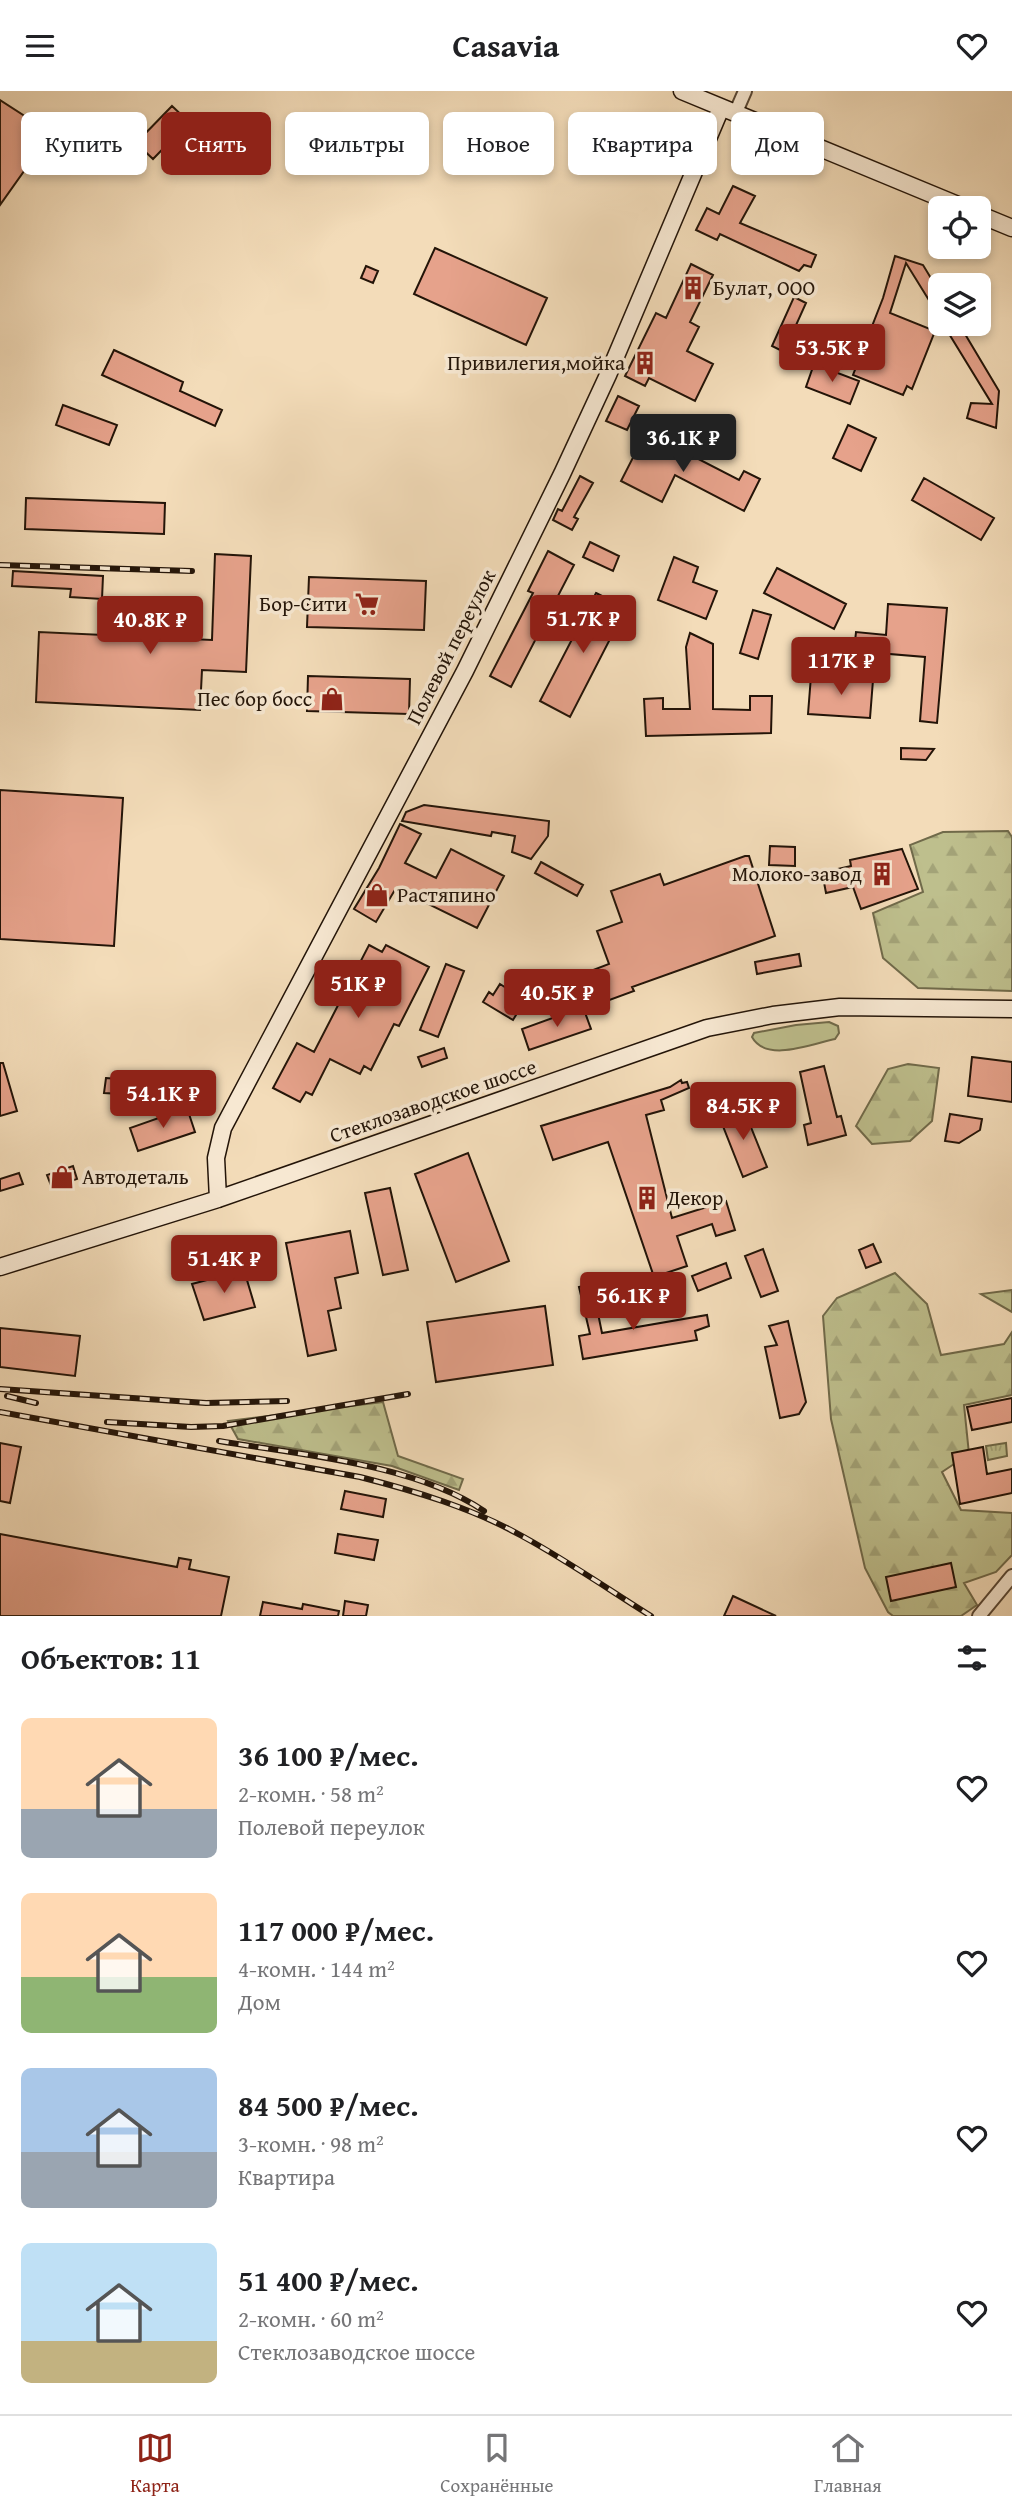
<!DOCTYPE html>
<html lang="ru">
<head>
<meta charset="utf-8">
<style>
  :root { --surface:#fff; --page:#f2f2f2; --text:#202124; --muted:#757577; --line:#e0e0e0; --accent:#8f2418 }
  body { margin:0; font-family:"Gentium Book Plus",serif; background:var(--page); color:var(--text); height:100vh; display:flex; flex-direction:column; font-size:26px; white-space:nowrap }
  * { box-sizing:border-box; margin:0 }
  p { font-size:23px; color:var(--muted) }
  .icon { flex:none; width:38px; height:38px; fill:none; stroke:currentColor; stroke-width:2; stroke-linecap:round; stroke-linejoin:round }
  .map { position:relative; height:1525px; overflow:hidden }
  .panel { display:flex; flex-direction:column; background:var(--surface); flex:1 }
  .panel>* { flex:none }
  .top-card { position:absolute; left:21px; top:21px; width:971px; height:63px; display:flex; gap:14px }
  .tools { position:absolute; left:928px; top:105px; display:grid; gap:14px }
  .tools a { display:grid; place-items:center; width:63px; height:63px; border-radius:10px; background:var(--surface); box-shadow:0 4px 10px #0003; font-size:35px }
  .price { position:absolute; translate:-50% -60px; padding:0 16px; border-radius:7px; background:var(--accent); color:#fff; font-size:23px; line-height:46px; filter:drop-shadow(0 2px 4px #0008) }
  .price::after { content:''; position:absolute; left:50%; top:42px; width:21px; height:16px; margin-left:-10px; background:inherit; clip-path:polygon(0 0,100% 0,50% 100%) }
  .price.active { background:#222; color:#fff }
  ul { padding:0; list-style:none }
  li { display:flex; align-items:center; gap:21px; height:175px; padding:0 21px }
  li span { display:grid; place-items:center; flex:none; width:196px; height:140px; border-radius:10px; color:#555 }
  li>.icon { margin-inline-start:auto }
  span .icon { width:84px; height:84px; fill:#fffc; stroke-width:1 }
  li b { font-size:30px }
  h2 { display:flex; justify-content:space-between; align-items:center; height:84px; padding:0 21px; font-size:30px }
  .chip { padding:0 24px; border-radius:10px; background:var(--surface); box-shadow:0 4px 10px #0003; font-size:24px; line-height:63px }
  .chip.active { background:var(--accent); color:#fff }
  header { display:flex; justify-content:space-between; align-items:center; height:91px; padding:0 21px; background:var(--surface); font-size:32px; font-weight:700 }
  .tabs { display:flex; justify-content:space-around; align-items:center; height:98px; border-top:2px solid var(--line); background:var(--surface); font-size:19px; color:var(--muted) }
  .tabs a { display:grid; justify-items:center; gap:4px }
  .tabs .active { color:var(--accent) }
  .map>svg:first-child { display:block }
  .green { fill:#bebf8d; stroke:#706a4a; stroke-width:2 }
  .forest { fill:url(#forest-firs); stroke:#706a4a; stroke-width:2 }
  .park { fill:url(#park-tufts); stroke:#706a4a; stroke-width:2 }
  .building { fill:#e6a28b; stroke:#231408; stroke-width:2 }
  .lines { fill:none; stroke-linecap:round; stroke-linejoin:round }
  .street-casing { stroke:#574634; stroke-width:16 }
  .secondary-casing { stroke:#231408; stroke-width:19 }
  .street { stroke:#f7e8d2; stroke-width:12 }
  .secondary { stroke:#f7e8d2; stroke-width:16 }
  .rail-casing { stroke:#231408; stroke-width:6 }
  .rail { stroke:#f7e8d2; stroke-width:3.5; stroke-dasharray:10; stroke-linecap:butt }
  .labels { text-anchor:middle; stroke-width:7; stroke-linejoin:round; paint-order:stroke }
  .poi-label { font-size:21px; fill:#231408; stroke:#f7e8d2; text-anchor:start }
  .street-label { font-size:21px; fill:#231408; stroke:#f7e8d2 }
</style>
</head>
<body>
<header><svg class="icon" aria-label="menu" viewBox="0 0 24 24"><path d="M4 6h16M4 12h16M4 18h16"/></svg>Casavia<svg class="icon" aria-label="heart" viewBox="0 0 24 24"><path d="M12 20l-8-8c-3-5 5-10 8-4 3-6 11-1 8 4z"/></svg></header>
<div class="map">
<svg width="1012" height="1525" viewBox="0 0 1012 1525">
  <defs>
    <pattern id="forest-firs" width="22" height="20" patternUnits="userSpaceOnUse" patternTransform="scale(1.75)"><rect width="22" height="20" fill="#bebf8d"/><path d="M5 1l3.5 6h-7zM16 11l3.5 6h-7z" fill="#a3a378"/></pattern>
    <pattern id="park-tufts" width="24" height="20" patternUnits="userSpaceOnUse" patternTransform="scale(1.75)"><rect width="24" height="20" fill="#bebf8d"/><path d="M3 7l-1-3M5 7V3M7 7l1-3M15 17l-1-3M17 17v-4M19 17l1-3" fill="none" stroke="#a3a378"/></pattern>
  </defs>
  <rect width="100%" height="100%" fill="#f3dcb9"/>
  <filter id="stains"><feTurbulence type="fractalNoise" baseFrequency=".00286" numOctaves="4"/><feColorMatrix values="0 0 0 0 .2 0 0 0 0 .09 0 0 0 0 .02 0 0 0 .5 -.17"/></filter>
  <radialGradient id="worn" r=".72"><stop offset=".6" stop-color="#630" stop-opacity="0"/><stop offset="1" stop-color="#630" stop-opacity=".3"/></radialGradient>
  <path class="green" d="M 829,931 L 838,935 L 839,942 L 835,948 C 812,953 766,972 752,946 L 754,942 L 796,934 Z"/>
  <path class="forest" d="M 1008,740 L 1012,746 L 1012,900 L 918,897 L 883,867 L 873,822 L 923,801 L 910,754 L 943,741 Z
    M 908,973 L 939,977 L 932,1030 L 910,1050 L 872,1053 L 856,1035 L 888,978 Z
    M 895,1182 L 927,1213 L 941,1264 L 1004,1253 L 1012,1241 L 1012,1304 L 964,1314 L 969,1363 L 942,1381 L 961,1419 L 1012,1422 L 1012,1464 L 996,1481 L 964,1492 L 977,1514 L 961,1525 L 893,1525 L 888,1521 L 865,1477 L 831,1328 L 823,1225 L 837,1207 Z
    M 1012,1199 L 1012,1221 L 981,1203 Z
    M 383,1311 L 398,1365 L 463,1388 L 459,1399 L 392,1375 L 238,1348 L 228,1330 Z"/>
  <path class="park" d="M 1006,1352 L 1007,1365 L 988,1369 L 986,1355 Z"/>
  <path class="building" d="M 0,9 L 51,42 L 0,114 Z
    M 172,15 L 189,31 L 153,68 L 136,52 Z
    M 363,24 L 418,47 L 409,70 L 353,46 Z
    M 733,95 L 755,105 L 740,132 L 816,164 L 811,176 L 804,174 L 799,180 L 720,143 L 717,149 L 696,139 L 707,117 L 719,123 Z
    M 435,157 L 547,207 L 526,254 L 414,203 Z
    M 895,165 L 923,174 L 940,202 L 940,227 L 906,172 L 890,222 L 935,240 L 912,298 L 907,295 L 903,304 L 853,284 L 883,207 Z
    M 691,173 L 713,184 L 690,231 L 699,236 L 687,260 L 713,273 L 695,310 L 649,287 L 645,295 L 625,285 L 656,222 L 666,227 Z
    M 366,175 L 378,180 L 373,192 L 361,187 Z
    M 794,206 L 806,212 L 784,261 L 772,255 Z
    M 943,233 L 959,233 L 999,300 L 996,337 L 967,327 L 971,312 L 992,313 Z
    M 114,259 L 183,291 L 180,300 L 222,319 L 215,335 L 102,284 Z
    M 814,273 L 859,290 L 850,313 L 806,296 Z
    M 618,305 L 639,315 L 627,339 L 606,330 Z
    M 63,314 L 117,334 L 109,354 L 56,334 Z
    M 848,334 L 876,347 L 861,380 L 833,367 Z
    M 646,341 L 739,389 L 744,380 L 760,388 L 744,420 L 675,384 L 662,411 L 621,390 Z
    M 580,385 L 593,392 L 574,426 L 578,428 L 572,439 L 553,429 L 558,418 L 562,420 Z
    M 924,387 L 994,427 L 981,449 L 912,409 Z
    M 26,407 L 165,412 L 164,443 L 25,438 Z
    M 590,451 L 619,465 L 613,480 L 583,466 Z
    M 548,460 L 574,474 L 511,596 L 490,585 L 533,502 L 528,500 Z
    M 215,463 L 251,465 L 246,581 L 202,579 L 200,619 L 36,611 L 39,541 L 212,549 Z
    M 674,466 L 698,476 L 693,491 L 717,500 L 706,528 L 658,509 Z
    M 777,477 L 846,513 L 834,538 L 764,502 Z
    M 13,480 L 103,485 L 102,508 L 70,506 L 71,498 L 12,495 Z
    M 309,486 L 426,490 L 424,539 L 307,536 Z
    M 596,502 L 626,517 L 570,626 L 540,610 Z
    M 888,513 L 947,517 L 937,632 L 920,630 L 925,566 L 854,560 L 856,541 L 886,544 Z
    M 753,519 L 771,524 L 758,568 L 740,562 Z
    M 690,542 L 713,553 L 713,618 L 750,619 L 750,605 L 772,605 L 771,642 L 646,645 L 644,608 L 663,607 L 663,618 L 690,618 L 686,556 Z
    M 308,585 L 410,588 L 409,623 L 307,620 Z
    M 811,585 L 873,589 L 870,627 L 808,623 Z
    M 901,657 L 934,658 L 926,669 L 901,668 Z
    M 0,699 L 123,707 L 114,855 L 0,848 Z
    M 424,714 L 549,730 L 548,745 L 531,768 L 512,761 L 515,745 L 492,741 L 491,745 L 402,730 L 406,721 Z
    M 400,733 L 421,743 L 405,772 L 436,787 L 451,758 L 504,785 L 477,837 L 396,797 L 376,831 L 354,818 L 379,777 Z
    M 770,755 L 795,756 L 795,775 L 769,774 Z
    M 902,758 L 918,798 L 861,818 L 853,796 L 826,802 L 823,786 L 830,785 L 829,780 L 851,775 L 850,769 Z
    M 745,765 L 749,765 L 775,845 L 632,896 L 634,900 L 604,911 L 593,879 L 609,873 L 597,840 L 622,831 L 611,800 L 660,783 L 664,794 Z
    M 541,771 L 583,794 L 577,805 L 535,782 Z
    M 369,854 L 382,861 L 386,854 L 429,876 L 399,935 L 394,933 L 371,979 L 364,975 L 360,983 L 330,968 L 312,1004 L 306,1001 L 300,1011 L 273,997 L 297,952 L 314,961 Z
    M 799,863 L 801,875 L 757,883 L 755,871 Z
    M 446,873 L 464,880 L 438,946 L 420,939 Z
    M 563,881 L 569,899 L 558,903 L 552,885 Z
    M 500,893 L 525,909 L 513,929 L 483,911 L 489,901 L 493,904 Z
    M 583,916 L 591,938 L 529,959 L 522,938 Z
    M 444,957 L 447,967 L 422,976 L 418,966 Z
    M 972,966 L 1012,971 L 1012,1011 L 968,1005 Z
    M 0,972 L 3,972 L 17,1020 L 0,1025 Z
    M 824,975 L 837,1026 L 841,1025 L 846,1044 L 808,1054 L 804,1034 L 811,1032 L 800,981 Z
    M 106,987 L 141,990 L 139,1004 L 104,1002 Z
    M 681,989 L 682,992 L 687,991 L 689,997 L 661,1009 L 664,1019 L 646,1024 L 672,1127 L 726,1110 L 735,1139 L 716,1145 L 712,1133 L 677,1145 L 687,1175 L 654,1186 L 608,1051 L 553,1069 L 541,1035 L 670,996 Z
    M 187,1017 L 195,1041 L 138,1060 L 130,1037 Z
    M 737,1018 L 746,1024 L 767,1076 L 743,1086 L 719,1025 Z
    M 950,1023 L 982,1028 L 980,1039 L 959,1052 L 945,1050 Z
    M 468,1062 L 509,1170 L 456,1191 L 415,1083 Z
    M 73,1075 L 77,1088 L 52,1097 L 47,1084 Z
    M 19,1082 L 23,1093 L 0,1100 L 0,1088 Z
    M 390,1097 L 408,1179 L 383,1184 L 365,1102 Z
    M 350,1140 L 358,1182 L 335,1187 L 341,1217 L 328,1220 L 336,1259 L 308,1265 L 286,1152 Z
    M 873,1153 L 881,1171 L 866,1177 L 859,1159 Z
    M 763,1158 L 778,1200 L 761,1206 L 745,1165 Z
    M 726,1172 L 731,1187 L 698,1200 L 692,1185 Z
    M 244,1179 L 255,1216 L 204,1229 L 192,1193 Z
    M 592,1193 L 602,1242 L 707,1224 L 709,1235 L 695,1240 L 697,1249 L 583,1268 L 579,1245 L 590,1243 L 579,1196 Z
    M 545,1215 L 553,1274 L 436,1291 L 427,1231 Z
    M 788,1230 L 806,1311 L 799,1323 L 780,1327 L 765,1256 L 777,1254 L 769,1235 Z
    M 0,1237 L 80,1245 L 75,1285 L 0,1276 Z
    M 1012,1307 L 1012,1331 L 972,1339 L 967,1316 Z
    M 0,1352 L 21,1356 L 10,1412 L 0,1410 Z
    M 983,1356 L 987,1383 L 1012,1378 L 1012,1402 L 960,1413 L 952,1362 Z
    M 345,1400 L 386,1408 L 383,1426 L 341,1418 Z
    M 0,1443 L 177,1476 L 179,1467 L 191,1469 L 189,1478 L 229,1486 L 221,1525 L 0,1525 Z
    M 338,1443 L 378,1449 L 374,1469 L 335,1462 Z
    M 951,1472 L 956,1496 L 891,1510 L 886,1486 Z
    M 733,1505 L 776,1525 L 724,1525 Z
    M 345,1510 L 368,1514 L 366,1525 L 343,1525 Z
    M 263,1511 L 302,1518 L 303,1513 L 339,1520 L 338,1525 L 260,1525 Z"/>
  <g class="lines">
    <g class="street-casing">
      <path id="street" d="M 735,23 L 745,0
        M 979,1525 L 1012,1485"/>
    </g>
    <g class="secondary-casing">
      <path id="secondary" d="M 682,0 L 965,117
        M 978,123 L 1012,137
        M 218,1108 L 216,1067 L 223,1037 L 465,580 L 562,383 L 608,284 L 721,17
        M 0,1176 L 218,1108 L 707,937 L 773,924 L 840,916 L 1012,918"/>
    </g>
    <use href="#street" class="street"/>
    <use href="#secondary" class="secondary"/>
    <g class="rail-casing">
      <path id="rail" d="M 0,474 L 192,480
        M 0,1298 L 206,1312 L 287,1310
        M 7,1305 L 36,1312
        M 0,1321 L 360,1386 C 415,1400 472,1417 522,1445 C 566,1469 608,1498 651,1525
        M 107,1331 L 191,1336 L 223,1335 L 408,1303
        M 219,1350 C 302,1364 414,1373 484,1420"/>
    </g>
    <use href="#rail" class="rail"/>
  </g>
  <defs>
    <g id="building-bare" transform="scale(1.89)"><path d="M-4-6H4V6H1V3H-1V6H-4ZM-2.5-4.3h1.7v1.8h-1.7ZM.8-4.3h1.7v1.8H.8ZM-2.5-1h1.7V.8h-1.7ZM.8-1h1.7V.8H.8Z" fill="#8f2418" stroke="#f7e8d2" stroke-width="2.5" paint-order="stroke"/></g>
    <g id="supermarket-bare" transform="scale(1.89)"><path d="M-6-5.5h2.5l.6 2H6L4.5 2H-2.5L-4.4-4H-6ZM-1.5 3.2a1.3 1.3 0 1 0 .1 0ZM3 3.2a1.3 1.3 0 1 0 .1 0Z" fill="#8f2418" stroke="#f7e8d2" stroke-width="2.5" paint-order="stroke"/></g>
    <g id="shop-bare" transform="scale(1.89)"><path d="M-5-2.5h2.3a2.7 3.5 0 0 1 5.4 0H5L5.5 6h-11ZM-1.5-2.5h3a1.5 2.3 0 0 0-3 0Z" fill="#8f2418" stroke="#f7e8d2" stroke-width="2.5" paint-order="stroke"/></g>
  </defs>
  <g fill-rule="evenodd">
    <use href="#building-bare" x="693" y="197"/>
    <use href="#building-bare" x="645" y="272"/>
    <use href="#supermarket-bare" x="367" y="513"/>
    <use href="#shop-bare" x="332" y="608"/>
    <use href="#building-bare" x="882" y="783"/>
    <use href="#shop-bare" x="377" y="804"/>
    <use href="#shop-bare" x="62" y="1086"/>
    <use href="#building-bare" x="647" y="1107"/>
  </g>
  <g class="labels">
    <g class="poi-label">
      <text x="713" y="204">Булат, ООО</text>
      <text x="625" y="279" text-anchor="end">Привилегия,мойка</text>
      <text x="347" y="520" text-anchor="end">Бор-Сити</text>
      <text x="312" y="615" text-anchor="end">Пес бор босс</text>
      <text x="862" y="790" text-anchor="end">Молоко-завод</text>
      <text x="397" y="811">Растяпино</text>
      <text x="82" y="1093">Автодеталь</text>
      <text x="667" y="1114">Декор</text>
    </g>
    <g class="street-label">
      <text transform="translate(451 556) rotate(-63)" y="7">Полевой переулок</text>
      <text transform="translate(433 1010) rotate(-19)" y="7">Стеклозаводское шоссе</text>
    </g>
  </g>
  <rect width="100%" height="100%" filter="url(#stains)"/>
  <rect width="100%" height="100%" fill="url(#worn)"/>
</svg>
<div class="tools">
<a><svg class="icon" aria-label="locate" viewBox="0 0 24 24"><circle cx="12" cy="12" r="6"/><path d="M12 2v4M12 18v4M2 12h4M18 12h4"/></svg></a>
<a><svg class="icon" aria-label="layers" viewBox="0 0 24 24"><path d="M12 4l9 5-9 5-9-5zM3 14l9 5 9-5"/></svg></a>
</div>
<b class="price" style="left:832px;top:293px">53.5K ₽</b>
<b class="price active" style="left:683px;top:383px">36.1K ₽</b>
<b class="price" style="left:583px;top:564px">51.7K ₽</b>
<b class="price" style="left:150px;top:565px">40.8K ₽</b>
<b class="price" style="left:841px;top:606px">117K ₽</b>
<b class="price" style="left:358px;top:929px">51K ₽</b>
<b class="price" style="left:557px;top:938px">40.5K ₽</b>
<b class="price" style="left:163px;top:1039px">54.1K ₽</b>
<b class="price" style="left:743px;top:1051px">84.5K ₽</b>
<b class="price" style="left:224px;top:1204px">51.4K ₽</b>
<b class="price" style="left:633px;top:1241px">56.1K ₽</b>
<div class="top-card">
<a class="chip">Купить</a>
<a class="chip active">Снять</a>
<a class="chip">Фильтры</a>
<a class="chip">Новое</a>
<a class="chip">Квартира</a>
<a class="chip">Дом</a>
</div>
</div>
<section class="panel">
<h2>Объектов: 11<svg class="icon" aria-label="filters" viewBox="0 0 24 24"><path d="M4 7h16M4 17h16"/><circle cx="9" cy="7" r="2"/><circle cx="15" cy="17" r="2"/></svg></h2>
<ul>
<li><span style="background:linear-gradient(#ffd9b3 65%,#9aa5b1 0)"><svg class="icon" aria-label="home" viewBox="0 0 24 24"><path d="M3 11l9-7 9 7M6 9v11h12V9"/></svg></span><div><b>36 100 ₽/мес.</b><p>2-комн. · 58 m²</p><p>Полевой переулок</p></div><svg class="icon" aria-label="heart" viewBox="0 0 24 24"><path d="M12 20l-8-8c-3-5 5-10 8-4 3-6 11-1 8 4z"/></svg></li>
<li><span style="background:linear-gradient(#ffd9b3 60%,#8fb573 0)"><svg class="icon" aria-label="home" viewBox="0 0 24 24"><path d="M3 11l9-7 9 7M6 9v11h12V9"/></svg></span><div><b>117 000 ₽/мес.</b><p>4-комн. · 144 m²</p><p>Дом</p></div><svg class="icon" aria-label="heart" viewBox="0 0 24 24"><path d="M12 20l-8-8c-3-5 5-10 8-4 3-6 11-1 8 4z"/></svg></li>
<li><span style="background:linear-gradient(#a9c7e8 60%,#9aa5b1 0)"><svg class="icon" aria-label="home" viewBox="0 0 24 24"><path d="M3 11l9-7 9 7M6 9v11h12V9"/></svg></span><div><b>84 500 ₽/мес.</b><p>3-комн. · 98 m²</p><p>Квартира</p></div><svg class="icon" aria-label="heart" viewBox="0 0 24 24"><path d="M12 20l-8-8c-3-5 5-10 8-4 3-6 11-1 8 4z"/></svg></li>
<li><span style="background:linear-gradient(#bfe0f5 70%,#c2b280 0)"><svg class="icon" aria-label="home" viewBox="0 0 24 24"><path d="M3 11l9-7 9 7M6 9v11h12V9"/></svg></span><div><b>51 400 ₽/мес.</b><p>2-комн. · 60 m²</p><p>Стеклозаводское шоссе</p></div><svg class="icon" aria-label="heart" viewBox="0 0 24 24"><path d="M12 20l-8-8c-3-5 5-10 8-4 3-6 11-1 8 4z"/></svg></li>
</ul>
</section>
<nav class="tabs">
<a class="active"><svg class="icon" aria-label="map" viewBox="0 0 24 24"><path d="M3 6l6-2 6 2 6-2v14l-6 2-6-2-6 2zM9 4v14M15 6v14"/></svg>Карта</a>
<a><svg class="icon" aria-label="saved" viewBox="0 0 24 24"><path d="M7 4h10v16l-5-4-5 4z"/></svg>Сохранённые</a>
<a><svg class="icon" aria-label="home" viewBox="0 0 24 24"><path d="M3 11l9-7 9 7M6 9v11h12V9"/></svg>Главная</a>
</nav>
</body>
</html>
